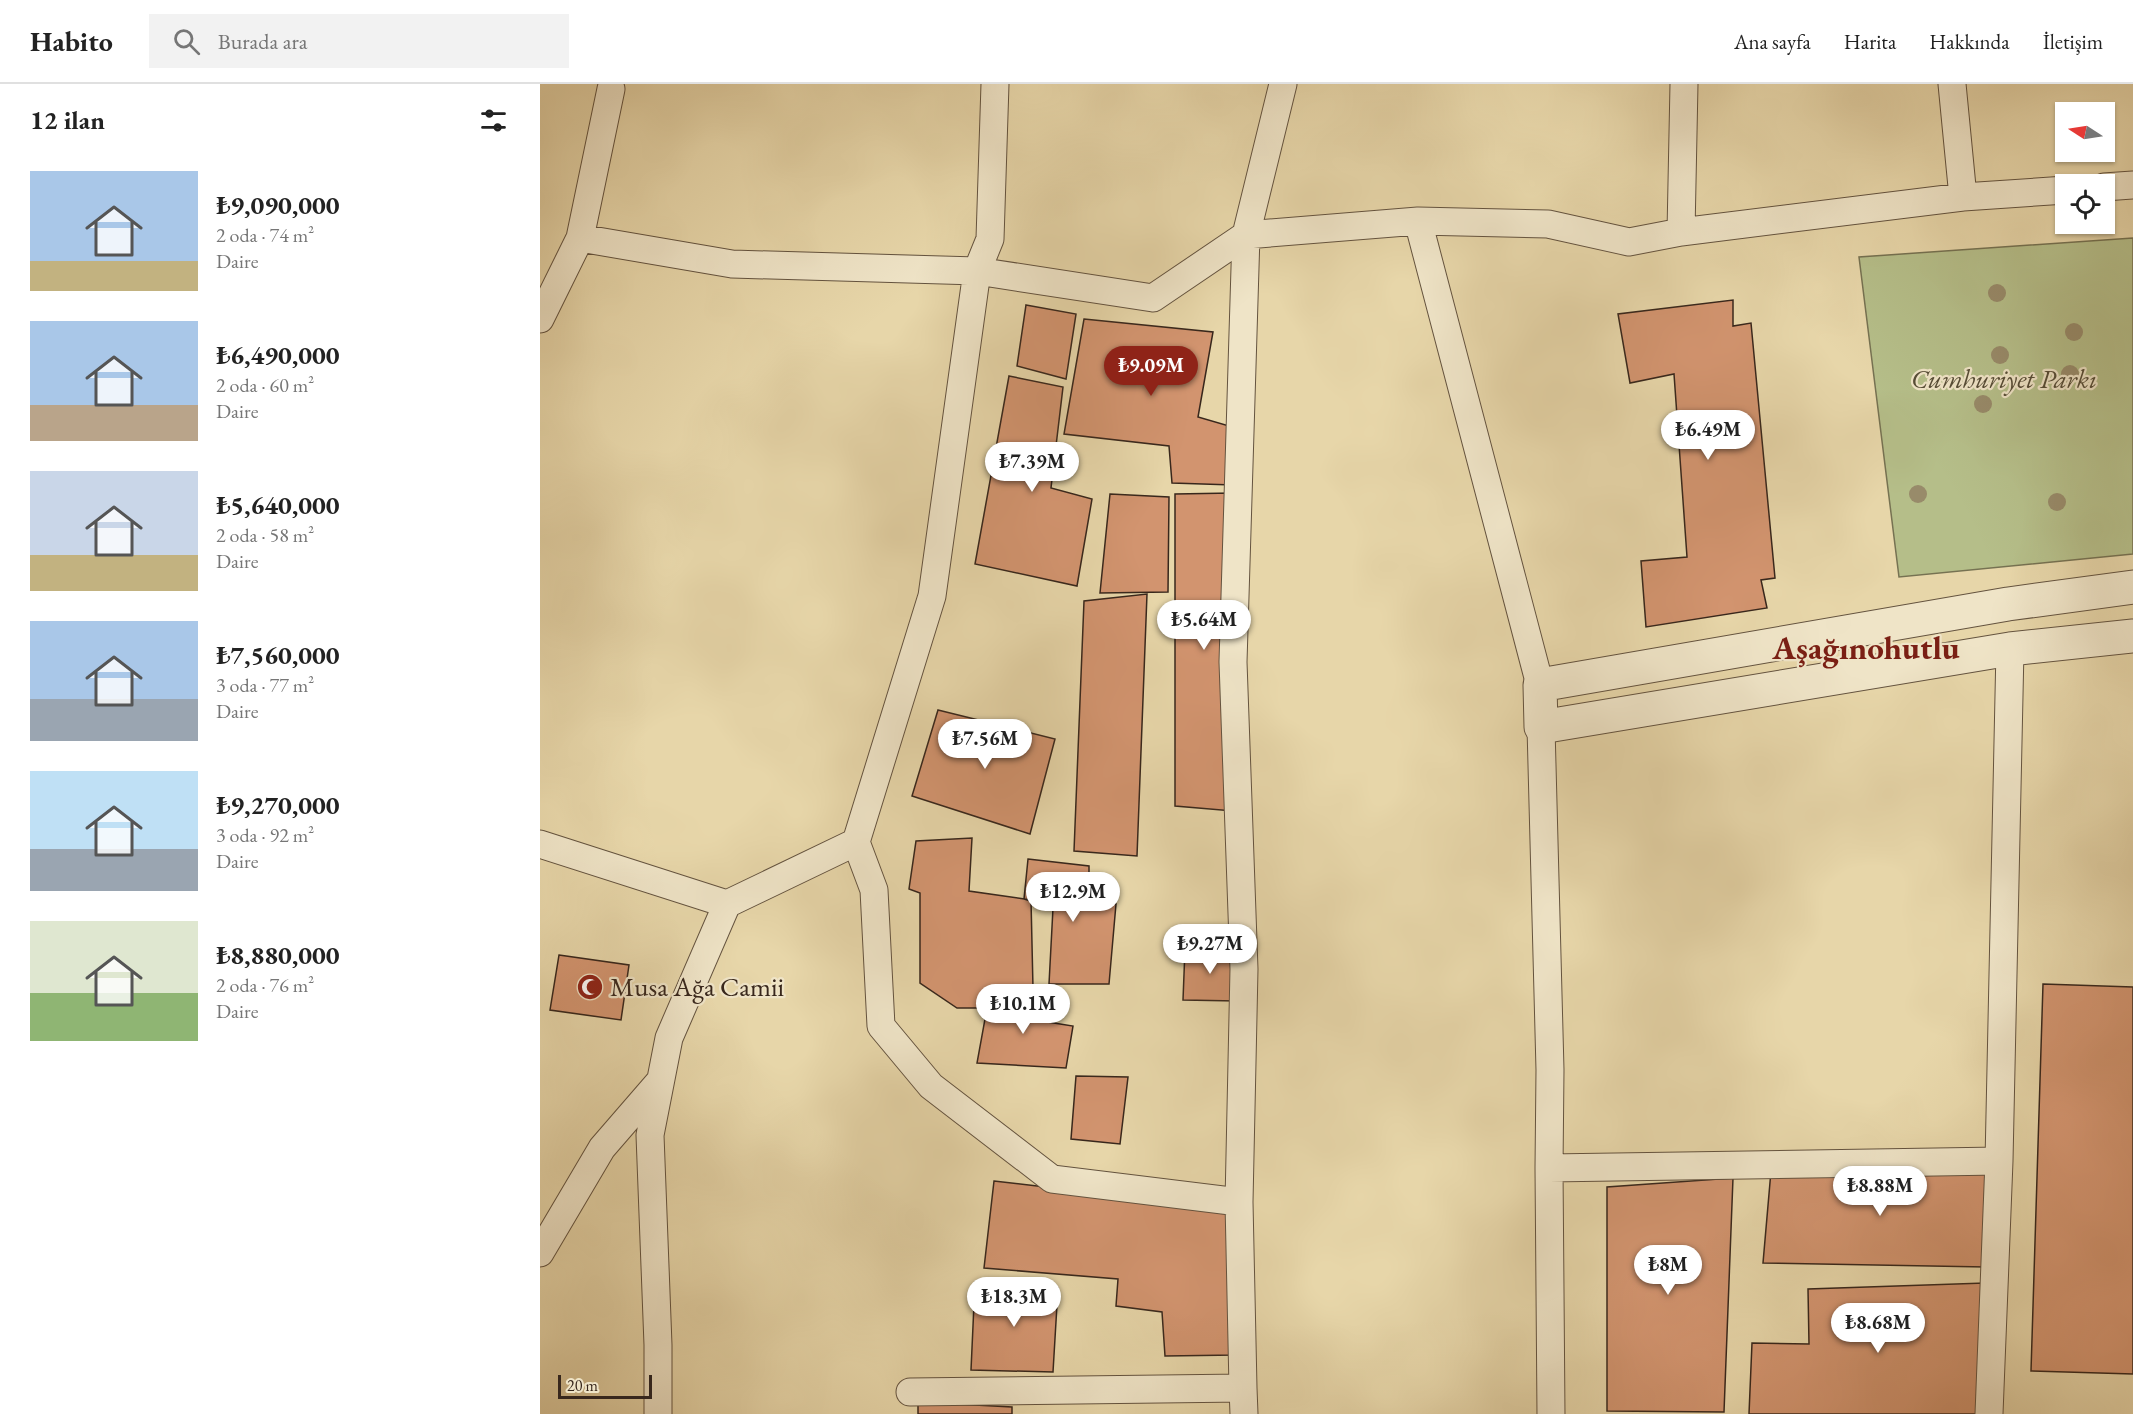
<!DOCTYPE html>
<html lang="tr">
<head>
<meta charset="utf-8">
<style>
  :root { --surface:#fff; --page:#f2f2f2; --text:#222; --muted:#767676; --line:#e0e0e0; --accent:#8f2418 }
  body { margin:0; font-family:"EB Garamond",serif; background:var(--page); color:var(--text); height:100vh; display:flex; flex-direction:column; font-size:22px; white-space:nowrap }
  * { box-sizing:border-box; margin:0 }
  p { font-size:20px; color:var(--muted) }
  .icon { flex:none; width:33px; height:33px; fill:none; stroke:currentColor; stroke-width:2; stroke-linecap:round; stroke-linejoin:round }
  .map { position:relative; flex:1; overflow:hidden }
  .panel { display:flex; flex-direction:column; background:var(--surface); width:540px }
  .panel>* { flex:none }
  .needle { width:39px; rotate:282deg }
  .controls { position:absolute; left:1515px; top:18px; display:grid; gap:12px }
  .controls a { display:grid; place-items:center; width:60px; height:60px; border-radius:0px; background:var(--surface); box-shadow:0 2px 4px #0004; font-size:30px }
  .scale { position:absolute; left:18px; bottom:15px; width:94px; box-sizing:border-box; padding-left:6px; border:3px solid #38271c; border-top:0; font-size:16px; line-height:21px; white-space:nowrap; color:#38271c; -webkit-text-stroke:4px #efe4c7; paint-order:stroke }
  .price { position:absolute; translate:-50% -51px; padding:0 14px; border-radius:21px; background:#fff; color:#222; font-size:20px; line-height:39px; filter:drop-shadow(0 2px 3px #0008) }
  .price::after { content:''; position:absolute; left:50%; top:36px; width:18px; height:14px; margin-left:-9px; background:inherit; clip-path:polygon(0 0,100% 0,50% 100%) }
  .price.on { background:var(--accent); color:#fff }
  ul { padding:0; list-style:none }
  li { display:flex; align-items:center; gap:18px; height:150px; padding:0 30px }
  li span { display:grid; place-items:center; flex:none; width:168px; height:120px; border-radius:0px; color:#555 }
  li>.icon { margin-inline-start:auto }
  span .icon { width:72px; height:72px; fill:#fffc; stroke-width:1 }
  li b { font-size:26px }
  h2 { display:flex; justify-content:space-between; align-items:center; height:72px; padding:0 30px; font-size:26px }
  header { display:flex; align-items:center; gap:36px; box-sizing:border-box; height:84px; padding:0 30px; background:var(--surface); border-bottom:2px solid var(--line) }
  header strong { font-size:28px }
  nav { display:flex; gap:33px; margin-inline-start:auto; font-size:21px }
  .search { width:420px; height:54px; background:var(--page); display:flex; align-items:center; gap:15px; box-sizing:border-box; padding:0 21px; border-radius:0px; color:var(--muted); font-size:22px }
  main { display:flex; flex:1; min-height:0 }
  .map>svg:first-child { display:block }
  .green { fill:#b5be89; stroke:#767252; stroke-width:1.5 }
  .building { fill:#d2946f; stroke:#38271c; stroke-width:1.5 }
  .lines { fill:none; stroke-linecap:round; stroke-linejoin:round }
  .minor-casing { stroke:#64533f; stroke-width:29 }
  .tertiary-casing { stroke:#64533f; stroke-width:35 }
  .minor { stroke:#efe4c7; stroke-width:27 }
  .tertiary { stroke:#efe4c7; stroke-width:33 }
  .tree { fill:#988b6a }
  .labels { text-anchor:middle; stroke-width:4.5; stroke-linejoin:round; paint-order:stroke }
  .park-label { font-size:27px; font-style:italic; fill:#574d37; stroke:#efe4c7 }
  .poi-label { font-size:27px; fill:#38271c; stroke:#efe4c7; text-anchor:start }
  .district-label { font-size:33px; font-weight:bold; fill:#7a1f14; stroke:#efe4c7 }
</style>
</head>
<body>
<header>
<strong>Habito</strong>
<div class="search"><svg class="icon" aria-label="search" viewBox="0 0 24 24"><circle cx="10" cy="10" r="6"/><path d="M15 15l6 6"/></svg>Burada ara</div>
<nav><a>Ana sayfa</a><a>Harita</a><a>Hakkında</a><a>İletişim</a></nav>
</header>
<main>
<section class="panel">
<h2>12 ilan<svg class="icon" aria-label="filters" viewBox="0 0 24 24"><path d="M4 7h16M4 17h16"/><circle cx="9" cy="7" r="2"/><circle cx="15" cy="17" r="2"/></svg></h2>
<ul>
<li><span style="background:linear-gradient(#a9c7e8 75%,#c2b280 0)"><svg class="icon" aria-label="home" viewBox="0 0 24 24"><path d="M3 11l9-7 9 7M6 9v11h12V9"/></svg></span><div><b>₺9,090,000</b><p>2 oda · 74 m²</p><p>Daire</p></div></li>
<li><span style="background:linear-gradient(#a9c7e8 70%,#b9a48a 0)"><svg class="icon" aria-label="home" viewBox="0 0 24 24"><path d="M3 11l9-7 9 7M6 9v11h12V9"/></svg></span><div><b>₺6,490,000</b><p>2 oda · 60 m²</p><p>Daire</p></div></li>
<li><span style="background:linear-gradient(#c9d6e8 70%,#c2b280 0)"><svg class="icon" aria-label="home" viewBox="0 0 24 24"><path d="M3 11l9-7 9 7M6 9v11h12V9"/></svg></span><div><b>₺5,640,000</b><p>2 oda · 58 m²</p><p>Daire</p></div></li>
<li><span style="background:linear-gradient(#a9c7e8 65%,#9aa5b1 0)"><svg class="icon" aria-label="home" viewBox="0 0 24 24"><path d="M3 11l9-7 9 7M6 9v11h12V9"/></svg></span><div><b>₺7,560,000</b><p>3 oda · 77 m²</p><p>Daire</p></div></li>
<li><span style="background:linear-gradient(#bfe0f5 65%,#9aa5b1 0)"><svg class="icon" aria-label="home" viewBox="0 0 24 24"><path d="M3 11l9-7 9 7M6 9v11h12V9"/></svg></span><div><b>₺9,270,000</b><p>3 oda · 92 m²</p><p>Daire</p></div></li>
<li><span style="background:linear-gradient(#dfe7d0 60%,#8fb573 0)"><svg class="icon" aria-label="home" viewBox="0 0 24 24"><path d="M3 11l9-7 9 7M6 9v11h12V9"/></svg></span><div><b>₺8,880,000</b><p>2 oda · 76 m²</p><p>Daire</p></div></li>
</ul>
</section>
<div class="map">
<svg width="1593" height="1330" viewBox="0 0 1593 1330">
  <rect width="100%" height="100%" fill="#e7d6a9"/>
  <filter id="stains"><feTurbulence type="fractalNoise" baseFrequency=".00333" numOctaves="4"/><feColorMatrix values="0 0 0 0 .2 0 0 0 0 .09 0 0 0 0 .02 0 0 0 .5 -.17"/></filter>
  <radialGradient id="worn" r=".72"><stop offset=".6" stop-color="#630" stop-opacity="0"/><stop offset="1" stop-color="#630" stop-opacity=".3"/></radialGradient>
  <path class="green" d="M 1593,154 L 1593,470 L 1359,493 L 1319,173 Z"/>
  <path class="building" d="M 1193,216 L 1193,242 L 1211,239 L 1235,494 L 1221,496 L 1227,524 L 1106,543 L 1101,477 L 1147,473 L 1134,290 L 1090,299 L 1078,230 Z
    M 486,221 L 536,230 L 526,295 L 477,282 Z
    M 544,235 L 673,248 L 658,333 L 696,344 L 693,401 L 632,399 L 629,362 L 524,350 Z
    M 469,292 L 523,303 L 511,404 L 552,415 L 537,502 L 435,480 Z
    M 693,409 L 693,727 L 635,722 L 635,410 Z
    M 570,410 L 629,413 L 628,508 L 560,509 Z
    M 607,510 L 597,772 L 534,767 L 544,517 Z
    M 398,626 L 515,655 L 490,750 L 372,712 Z
    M 432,754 L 429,807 L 491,816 L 493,904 L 447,924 L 417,924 L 380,899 L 380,809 L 369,805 L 376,757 Z
    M 488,775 L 549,782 L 549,818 L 576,820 L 569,900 L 509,900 L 513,824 L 484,815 Z
    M 696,864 L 697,917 L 643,916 L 645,865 Z
    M 19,871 L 89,881 L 81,936 L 10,926 Z
    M 1503,900 L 1593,903 L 1593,1290 L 1491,1287 Z
    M 449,913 L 510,917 L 508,938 L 533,942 L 526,984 L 437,979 Z
    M 536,992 L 588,993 L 580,1060 L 531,1055 Z
    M 1452,1083 L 1446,1183 L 1223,1179 L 1231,1087 Z
    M 1193,1094 L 1184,1328 L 1067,1327 L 1067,1103 Z
    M 454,1097 L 692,1125 L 696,1271 L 625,1272 L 622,1228 L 576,1222 L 578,1195 L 444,1184 Z
    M 435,1198 L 518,1204 L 513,1288 L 431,1286 Z
    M 1445,1199 L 1438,1330 L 1209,1330 L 1212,1259 L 1269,1260 L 1268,1205 Z
    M 378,1318 L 472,1323 L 472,1330 L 378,1330 Z"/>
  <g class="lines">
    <g class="minor-casing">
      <path id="minor" d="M 743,0 L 706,151 L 878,137 L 1008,140 L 1089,158 L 1141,148 L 1144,0
        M 1564,103 L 1593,101
        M 1423,113 L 1526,106
        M 878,137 L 1000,601
        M 1141,148 L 1423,113 L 1412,0
        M 706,151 L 693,578 L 704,885 L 699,1118 L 512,1095 L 391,1002 L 341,942 L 334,806 L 316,758 L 392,512 L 437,187 L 613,214 Z
        M 40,154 L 71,5
        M 0,235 L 40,154 L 192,180 L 437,187 L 450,155 L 455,0
        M 1001,643 L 1010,986 L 1009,1084
        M 0,760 L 187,820 L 316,758
        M 0,1169 L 62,1064 L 120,997
        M 703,1304 L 704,1330
        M 370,1308 L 703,1304 L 699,1118
        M 118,1330 L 118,1261 L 110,1051 L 129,954 L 187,820
        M 1011,1330 L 1009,1084 L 1459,1077
        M 1449,1330 L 1459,1077 L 1470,565"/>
    </g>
    <g class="tertiary-casing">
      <path id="tertiary" d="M 1593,503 L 1468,520 L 1000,601 L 1001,643 L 1470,565 L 1593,552"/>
    </g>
    <use href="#minor" class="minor"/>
    <use href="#tertiary" class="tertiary"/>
  </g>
  <g class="tree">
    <circle cx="1457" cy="209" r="9"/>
    <circle cx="1534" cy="248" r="9"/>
    <circle cx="1460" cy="271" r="9"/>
    <circle cx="1530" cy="290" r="9"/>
    <circle cx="1443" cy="320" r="9"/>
    <circle cx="1378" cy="410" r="9"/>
    <circle cx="1517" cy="418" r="9"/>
  </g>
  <defs>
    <g id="mosque-disc" transform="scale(1.35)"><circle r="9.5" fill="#8f2418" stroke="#efe4c7"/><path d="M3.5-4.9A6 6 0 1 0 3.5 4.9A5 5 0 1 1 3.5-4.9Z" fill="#fff"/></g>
  </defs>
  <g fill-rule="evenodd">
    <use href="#mosque-disc" x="50" y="903"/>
  </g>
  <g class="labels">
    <g class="park-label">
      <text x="1464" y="304">Cumhuriyet Parkı</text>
    </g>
    <g class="poi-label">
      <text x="70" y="912">Musa Ağa Camii</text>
    </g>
    <g class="district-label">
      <text x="1326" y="575">Aşağınohutlu</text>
    </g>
  </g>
  <rect width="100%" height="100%" filter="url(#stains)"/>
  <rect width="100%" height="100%" fill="url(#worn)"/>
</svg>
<div class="controls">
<a><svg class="needle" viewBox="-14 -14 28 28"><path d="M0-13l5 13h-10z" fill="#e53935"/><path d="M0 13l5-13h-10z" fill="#767676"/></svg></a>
<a><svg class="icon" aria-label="locate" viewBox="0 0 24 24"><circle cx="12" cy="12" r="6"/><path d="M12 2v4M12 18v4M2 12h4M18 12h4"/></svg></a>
</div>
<div class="scale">20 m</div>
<b class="price on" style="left:611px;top:313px">₺9.09M</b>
<b class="price" style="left:1168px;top:377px">₺6.49M</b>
<b class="price" style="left:492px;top:409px">₺7.39M</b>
<b class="price" style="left:664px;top:567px">₺5.64M</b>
<b class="price" style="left:445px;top:686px">₺7.56M</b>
<b class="price" style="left:533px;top:839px">₺12.9M</b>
<b class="price" style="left:670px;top:891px">₺9.27M</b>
<b class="price" style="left:483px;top:951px">₺10.1M</b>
<b class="price" style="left:1340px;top:1133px">₺8.88M</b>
<b class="price" style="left:1128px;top:1212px">₺8M</b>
<b class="price" style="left:474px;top:1244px">₺18.3M</b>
<b class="price" style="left:1338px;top:1270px">₺8.68M</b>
</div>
</main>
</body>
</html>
